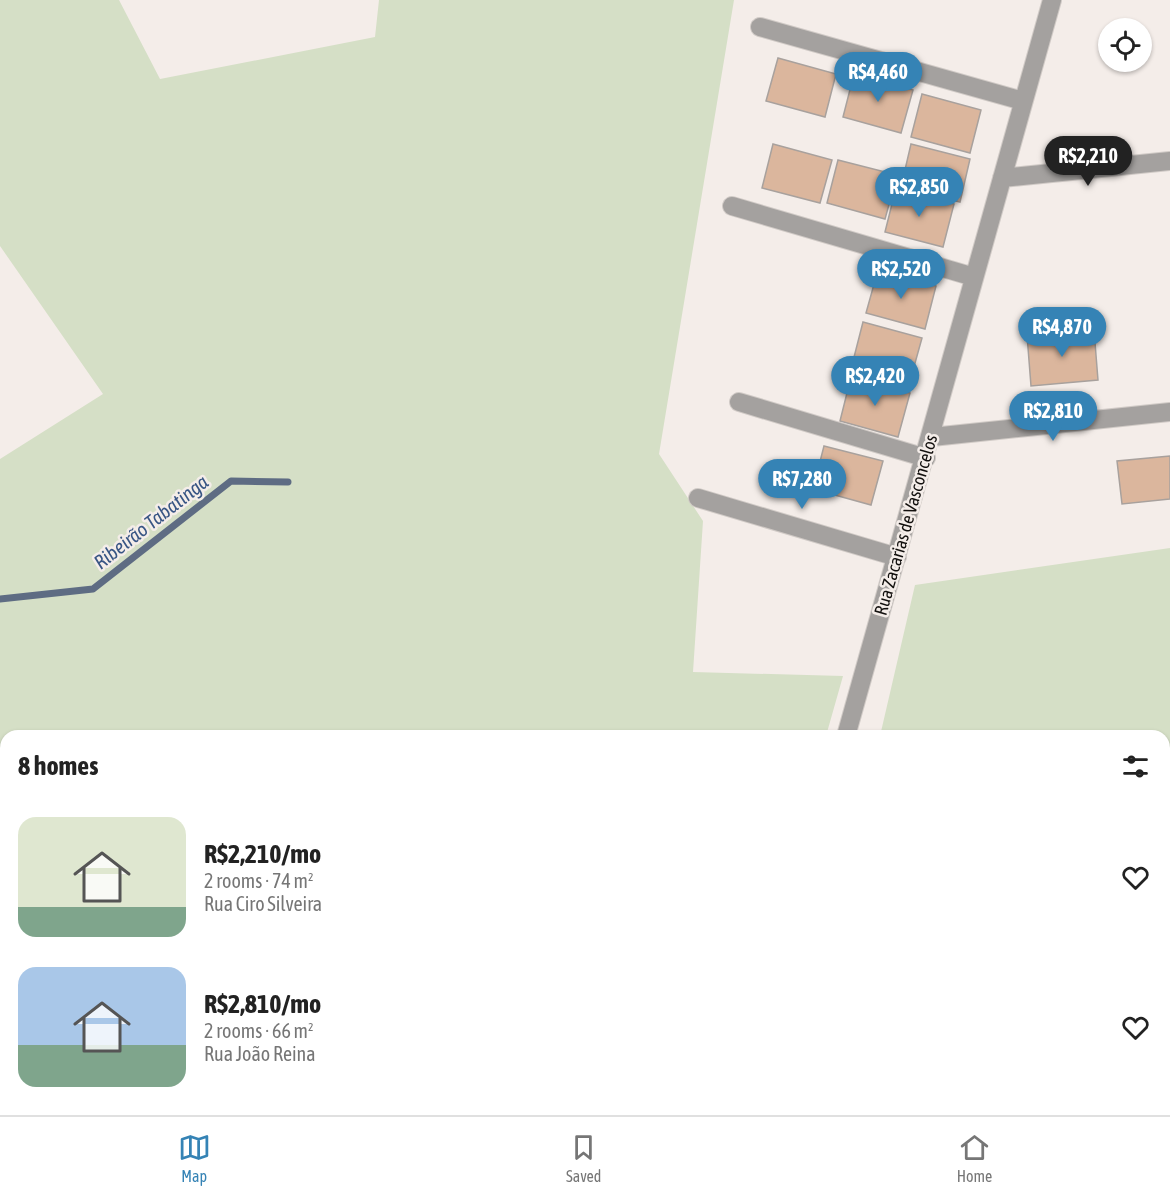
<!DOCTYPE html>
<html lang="en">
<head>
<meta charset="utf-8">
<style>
  :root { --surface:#fff; --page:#f2f2f2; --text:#222; --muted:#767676; --line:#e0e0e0; --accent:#3583b5 }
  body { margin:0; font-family:"Asap Condensed",sans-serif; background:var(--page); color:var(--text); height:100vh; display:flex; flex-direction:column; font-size:22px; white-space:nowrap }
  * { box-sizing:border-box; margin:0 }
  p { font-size:20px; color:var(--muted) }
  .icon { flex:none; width:33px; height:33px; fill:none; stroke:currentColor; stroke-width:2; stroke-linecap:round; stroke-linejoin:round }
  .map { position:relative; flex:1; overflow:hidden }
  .drawer { position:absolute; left:0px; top:730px; width:1170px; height:386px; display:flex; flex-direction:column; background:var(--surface); border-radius:18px 18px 0 0; box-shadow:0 2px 4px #0004 }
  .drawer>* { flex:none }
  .tools { position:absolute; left:1098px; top:18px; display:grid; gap:12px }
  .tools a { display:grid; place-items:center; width:54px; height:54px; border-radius:50%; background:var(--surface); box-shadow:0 2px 4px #0004; font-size:30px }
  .price { position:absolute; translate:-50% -51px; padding:0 14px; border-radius:21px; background:var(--accent); color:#fff; font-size:20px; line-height:39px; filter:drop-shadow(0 2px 3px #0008) }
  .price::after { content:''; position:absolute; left:50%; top:36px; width:18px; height:14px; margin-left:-9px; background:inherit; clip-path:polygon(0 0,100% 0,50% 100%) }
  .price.current { background:#222; color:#fff }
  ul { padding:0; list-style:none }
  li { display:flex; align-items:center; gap:18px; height:150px; padding:0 18px }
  li span { display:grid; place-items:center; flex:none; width:168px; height:120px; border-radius:18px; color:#555 }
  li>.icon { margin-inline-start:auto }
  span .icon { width:72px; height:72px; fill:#fffc; stroke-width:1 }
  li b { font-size:26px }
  h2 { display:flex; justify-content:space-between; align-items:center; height:72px; padding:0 18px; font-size:26px }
  .dock { display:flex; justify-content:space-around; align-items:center; height:84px; border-top:2px solid var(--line); background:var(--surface); font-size:16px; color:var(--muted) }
  .dock a { display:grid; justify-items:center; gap:3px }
  .dock .current { color:var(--accent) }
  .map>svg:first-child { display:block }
  .green { fill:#d5dfc6 }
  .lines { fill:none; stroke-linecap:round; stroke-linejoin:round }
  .stream { stroke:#5e6c83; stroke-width:7 }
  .building { fill:#dbb69d; stroke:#a8a19d; stroke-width:1.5 }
  .minor-casing { stroke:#d0cac6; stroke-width:20 }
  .minor { stroke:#a4a19f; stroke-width:18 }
  .labels { text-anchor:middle; stroke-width:5; stroke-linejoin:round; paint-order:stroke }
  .street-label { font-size:18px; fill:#12100e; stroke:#f4ede9 }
  .water-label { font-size:20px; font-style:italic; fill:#385584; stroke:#f4ede9 }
</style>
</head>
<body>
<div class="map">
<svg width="1170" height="1115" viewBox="0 0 1170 1115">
  <rect width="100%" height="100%" fill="#f4ede9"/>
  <path class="green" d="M 0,0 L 119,0 L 160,79 L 375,37 L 379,0 L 734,0 L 659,454 L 703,521 L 693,672 L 843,676 L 826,736 L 6,736 L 6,876 L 0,883 L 0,459 L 103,394 L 0,246 Z
    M 1170,548 L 1170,1115 L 1102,1115 L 1109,1110 L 1164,1110 L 1164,736 L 880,736 L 915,585 Z
    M 607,1110 L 722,1110 L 720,1115 L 608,1115 Z
    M 775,1110 L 1064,1110 L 1058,1115 L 774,1115 Z"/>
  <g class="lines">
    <path class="stream" d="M 0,599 L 93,589 L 231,481 L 288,482"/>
  </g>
  <path class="building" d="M 778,58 L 836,74 L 825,117 L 766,101 Z
    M 854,74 L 913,90 L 901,133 L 843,117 Z
    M 922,94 L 981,110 L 970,153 L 911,137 Z
    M 773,144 L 832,160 L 820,203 L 762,188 Z
    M 911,144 L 970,159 L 960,202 L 901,187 Z
    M 838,160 L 897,175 L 885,219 L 827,203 Z
    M 896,188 L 954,204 L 943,247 L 885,232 Z
    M 878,270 L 936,286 L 925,329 L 866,313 Z
    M 863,322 L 922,338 L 910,381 L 852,365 Z
    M 1094,330 L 1098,380 L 1031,386 L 1027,335 Z
    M 851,377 L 910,393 L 898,437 L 840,421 Z
    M 824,446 L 883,461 L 871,505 L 813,489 Z
    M 1170,456 L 1170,499 L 1122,504 L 1117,461 Z"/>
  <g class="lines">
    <g class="minor-casing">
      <path id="minor" d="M 760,27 L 1023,101
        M 1002,178 L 1170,161
        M 732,206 L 974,277
        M 739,402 L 926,458
        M 932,437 L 1170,412
        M 698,498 L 897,557
        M 846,736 L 1052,0
        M 0,963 L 6,965
        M 46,1110 L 47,1115
        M 381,1110 L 393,1115
        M 741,1115 L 742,1110"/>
    </g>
    <use href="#minor" class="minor"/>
  </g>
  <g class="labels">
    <g class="street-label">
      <text transform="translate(906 525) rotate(-74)" y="6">Rua Zacarias de Vasconcelos</text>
    </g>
    <g class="water-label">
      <text transform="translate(151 522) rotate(-38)" y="7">Ribeirão Tabatinga</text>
    </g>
  </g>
</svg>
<div class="tools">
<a><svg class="icon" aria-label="locate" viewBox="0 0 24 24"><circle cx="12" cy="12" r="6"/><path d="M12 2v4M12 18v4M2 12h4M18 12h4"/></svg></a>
</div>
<b class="price" style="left:878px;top:103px">R$4,460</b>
<b class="price current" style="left:1088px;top:187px">R$2,210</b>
<b class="price" style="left:919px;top:218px">R$2,850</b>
<b class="price" style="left:901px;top:300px">R$2,520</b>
<b class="price" style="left:1062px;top:358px">R$4,870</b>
<b class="price" style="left:875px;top:407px">R$2,420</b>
<b class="price" style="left:1053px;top:442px">R$2,810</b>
<b class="price" style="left:802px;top:510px">R$7,280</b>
<section class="drawer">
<h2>8 homes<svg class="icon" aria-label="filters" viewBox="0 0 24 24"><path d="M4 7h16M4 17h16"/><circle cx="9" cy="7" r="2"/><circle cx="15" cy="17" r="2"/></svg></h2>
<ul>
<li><span style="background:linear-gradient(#dfe7d0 75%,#7fa58c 0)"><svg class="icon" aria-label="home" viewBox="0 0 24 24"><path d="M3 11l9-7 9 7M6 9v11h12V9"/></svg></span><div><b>R$2,210/mo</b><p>2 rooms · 74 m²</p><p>Rua Ciro Silveira</p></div><svg class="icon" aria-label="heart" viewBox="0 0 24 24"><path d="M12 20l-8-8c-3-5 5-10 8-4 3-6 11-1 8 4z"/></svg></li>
<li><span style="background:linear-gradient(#a9c7e8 65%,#7fa58c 0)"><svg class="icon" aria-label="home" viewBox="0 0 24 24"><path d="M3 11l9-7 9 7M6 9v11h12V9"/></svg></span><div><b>R$2,810/mo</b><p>2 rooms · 66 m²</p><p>Rua João Reina</p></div><svg class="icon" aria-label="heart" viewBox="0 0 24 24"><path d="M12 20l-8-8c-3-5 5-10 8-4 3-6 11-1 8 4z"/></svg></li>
</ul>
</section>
</div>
<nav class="dock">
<a class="current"><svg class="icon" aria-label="map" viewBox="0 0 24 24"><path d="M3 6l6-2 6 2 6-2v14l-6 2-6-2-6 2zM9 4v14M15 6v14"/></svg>Map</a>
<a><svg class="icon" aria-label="saved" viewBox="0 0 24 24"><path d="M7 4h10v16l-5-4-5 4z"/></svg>Saved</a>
<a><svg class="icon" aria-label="home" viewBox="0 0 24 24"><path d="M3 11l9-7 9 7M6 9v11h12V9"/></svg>Home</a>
</nav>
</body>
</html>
